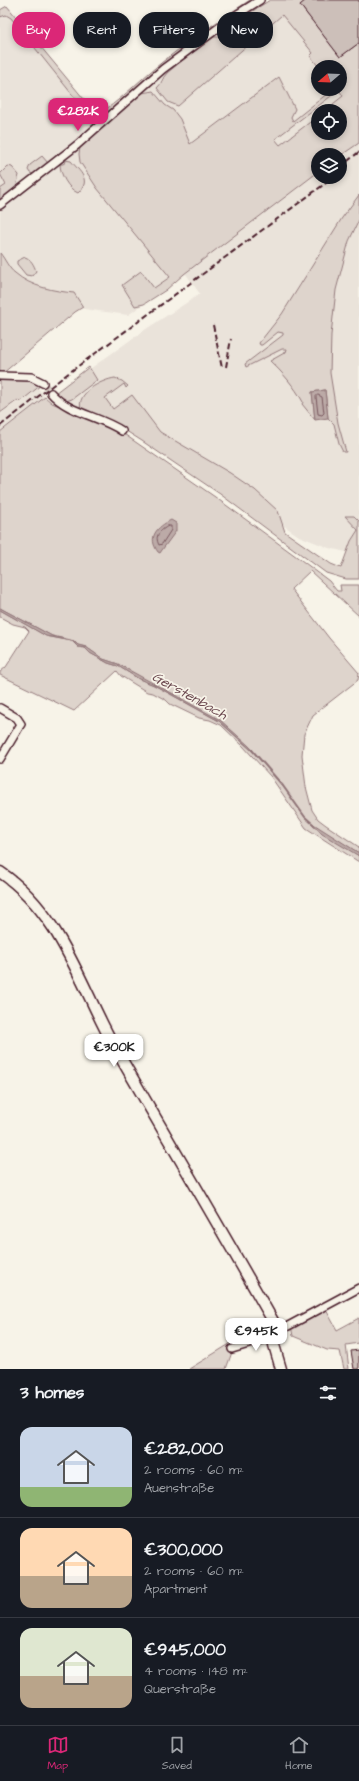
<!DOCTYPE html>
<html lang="en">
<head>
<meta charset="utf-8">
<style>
  :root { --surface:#171b24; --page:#20242c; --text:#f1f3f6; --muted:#9ea1a6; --line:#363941; --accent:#db2777 }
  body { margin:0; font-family:"Architects Daughter",sans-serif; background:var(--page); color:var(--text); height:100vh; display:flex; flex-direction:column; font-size:15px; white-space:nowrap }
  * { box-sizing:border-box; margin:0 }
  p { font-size:13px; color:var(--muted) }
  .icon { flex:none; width:22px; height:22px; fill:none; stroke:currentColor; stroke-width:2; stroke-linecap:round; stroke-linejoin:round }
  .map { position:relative; height:1369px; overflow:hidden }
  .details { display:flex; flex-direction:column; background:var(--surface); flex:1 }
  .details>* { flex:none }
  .top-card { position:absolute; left:12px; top:12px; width:335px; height:36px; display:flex; gap:8px }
  .needle { width:26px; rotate:251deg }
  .controls { position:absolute; left:311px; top:60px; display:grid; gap:8px }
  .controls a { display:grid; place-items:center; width:36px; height:36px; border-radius:50%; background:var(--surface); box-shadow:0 2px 6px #0003; font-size:20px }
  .price { position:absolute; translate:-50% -34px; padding:0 9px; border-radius:8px; background:#fff; color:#222; font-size:13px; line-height:26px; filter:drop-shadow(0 1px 2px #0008) }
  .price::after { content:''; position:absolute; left:50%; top:24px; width:12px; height:9px; margin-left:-6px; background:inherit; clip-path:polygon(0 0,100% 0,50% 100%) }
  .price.active { background:var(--accent); color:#fff }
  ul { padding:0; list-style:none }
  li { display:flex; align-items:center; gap:12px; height:100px; padding:0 20px }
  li+li { border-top:1px solid var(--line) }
  li span { display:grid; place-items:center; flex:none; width:112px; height:80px; border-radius:12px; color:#555 }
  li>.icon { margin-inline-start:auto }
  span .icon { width:48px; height:48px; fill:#fffc; stroke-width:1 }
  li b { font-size:17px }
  h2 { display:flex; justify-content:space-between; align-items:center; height:48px; padding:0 20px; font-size:17px }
  .tag { padding:0 14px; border-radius:16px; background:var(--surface); box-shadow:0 2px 6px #0003; font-size:14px; line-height:36px }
  .tag.active { background:var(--accent); color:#fff }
  .dock { display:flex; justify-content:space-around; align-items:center; height:56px; border-top:1px solid var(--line); background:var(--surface); font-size:11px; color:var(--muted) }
  .dock a { display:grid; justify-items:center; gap:2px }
  .dock .active { color:var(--accent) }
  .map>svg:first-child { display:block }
  .built { fill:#eae3da; fill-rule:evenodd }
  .green { fill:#ded4cc; stroke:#947a7c; fill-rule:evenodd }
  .water { fill:#bcaaa7; stroke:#8e7275 }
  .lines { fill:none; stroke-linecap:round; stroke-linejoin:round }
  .shore { stroke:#78575d; stroke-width:1 }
  .stream { stroke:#8e7275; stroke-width:2 }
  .building { fill:#ccbfb9; stroke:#4a1f2b }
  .street-tunnel { stroke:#d4c9c2; stroke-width:7; stroke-dasharray:7 3.5; stroke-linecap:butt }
  .street-casing { stroke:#4a1f2b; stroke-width:10 }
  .secondary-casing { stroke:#4a1f2b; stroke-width:13 }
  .street { stroke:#f7f3e8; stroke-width:7 }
  .secondary { stroke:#f7f3e8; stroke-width:10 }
  .rail { stroke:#4a1f2b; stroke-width:2; stroke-dasharray:6 3; stroke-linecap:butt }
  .labels { text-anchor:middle; stroke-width:3.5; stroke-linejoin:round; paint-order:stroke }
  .water-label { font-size:14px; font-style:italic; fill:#6c4950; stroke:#f7f3e8 }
</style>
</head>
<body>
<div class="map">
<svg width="359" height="1369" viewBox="0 0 359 1369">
  <rect width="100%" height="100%" fill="#f7f3e8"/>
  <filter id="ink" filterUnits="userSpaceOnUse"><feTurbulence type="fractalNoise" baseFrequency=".025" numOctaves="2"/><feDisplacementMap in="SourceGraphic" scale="8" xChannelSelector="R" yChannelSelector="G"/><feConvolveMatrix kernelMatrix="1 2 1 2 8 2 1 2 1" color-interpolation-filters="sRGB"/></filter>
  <g filter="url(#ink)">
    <path class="built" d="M 277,0 L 359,0 L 359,55 L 340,67 L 318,67 L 318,89 L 340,89 L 340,75 L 359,136 L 318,155 L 318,177 L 340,177 L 340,155 L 359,138 L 359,555 L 329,548 L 299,536 L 157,439 L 62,402 L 80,376 L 143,331 L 200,294 L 186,274 L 128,315 L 84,309 L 6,281 L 0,274 L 0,10 L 7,6 L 10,9 L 93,110 L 97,109 L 97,115 ZM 318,111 L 340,111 L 340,133 L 318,133 Z
      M 37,387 L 45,397 L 0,432 L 0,414 Z"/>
    <path class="green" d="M 250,0 L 254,0 L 216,25 L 170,60 L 101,119 L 97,119 L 97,115 C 119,102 135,84 155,68 C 185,43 217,22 250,0 Z
      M 270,0 L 306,0 L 300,5 L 340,57 L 359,43 L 359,143 L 340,156 L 318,155 L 318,172 L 184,274 L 166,290 L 144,304 L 135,306 L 122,285 L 141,271 L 154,288 L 170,277 L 97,188 L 80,162 L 79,154 L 80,147 L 142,93 L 153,91 L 165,105 L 173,110 L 180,119 L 190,144 L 279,77 L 295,109 L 291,117 L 293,121 L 333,89 L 340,89 L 340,67 L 319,67 L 310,56 L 313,53 L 282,15 L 178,106 L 168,102 L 157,88 C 162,84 162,78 167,73 C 182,60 198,49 214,37 L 219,37 L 224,34 L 224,30 L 230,25 ZM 339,90 L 343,96 L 324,111 L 340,111 L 340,133 L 318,133 L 318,116 L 280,145 L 275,139 Z
      M 7,6 L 93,110 L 93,117 L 87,113 L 11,18 L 6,15 L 0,17 L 0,10 Z
      M 42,156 L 48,163 L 33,174 L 30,173 L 28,170 L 30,165 Z
      M 65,160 L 71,161 C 80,172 92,180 78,193 C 68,189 60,174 60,164 L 63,164 L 66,162 Z
      M 8,166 L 12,167 L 19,175 L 16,187 L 0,201 L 0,189 L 6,185 L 0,174 Z
      M 359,195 L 359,220 L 349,241 L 336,290 L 331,335 L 330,373 L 338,423 L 346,452 L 343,452 L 339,444 L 334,424 L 328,418 L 325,390 L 312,392 L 315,420 L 302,404 L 303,402 C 295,387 282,372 270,361 L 286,352 L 287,349 L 282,349 L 246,367 L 245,364 L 283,335 L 283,333 L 278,332 L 262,345 L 260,345 L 259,343 L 282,314 L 342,218 Z
      M 0,253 C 5,259 9,269 15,273 C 31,287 54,291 74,293 L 83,307 L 75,312 L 2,374 L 0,374 Z
      M 25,257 C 31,259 34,265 36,271 L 32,276 L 26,275 L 17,264 L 17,261 Z
      M 89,367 L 97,380 L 72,399 L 66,401 L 59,398 L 55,393 Z
      M 115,378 L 122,381 L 128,386 L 126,388 L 124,384 L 105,398 L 113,409 L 132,395 L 160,432 L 230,473 L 255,490 L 278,511 L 285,532 L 331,564 L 341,568 L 351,541 L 358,530 L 345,516 L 354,516 L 359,521 L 359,579 L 346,579 L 326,573 L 220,494 L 142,441 L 123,429 L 81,409 C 76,393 101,380 115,378 Z
      M 0,379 C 11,379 32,377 41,385 L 20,402 L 18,400 L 0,413 Z
      M 45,397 L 52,403 L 121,432 L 215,497 L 297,557 L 329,581 L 337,591 L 341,591 L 340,585 L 359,585 L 359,616 L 310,571 L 291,589 L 329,638 L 359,673 L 358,680 L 313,715 L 304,734 L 302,755 L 306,787 L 312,810 L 318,819 L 326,825 L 359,847 L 359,853 L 313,825 L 359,856 L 359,862 L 306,828 L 271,777 L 243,746 L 221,725 L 210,720 L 199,718 L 170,704 L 166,700 L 153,693 L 147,692 L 121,676 L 117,671 L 74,711 L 0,675 L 0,672 L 6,667 L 29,631 L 25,627 L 13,624 L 0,617 L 0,610 L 46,636 L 72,641 L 78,647 L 85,648 L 90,653 L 108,663 L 118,666 L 139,679 L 154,685 L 219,721 L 252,751 L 253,750 L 220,720 L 188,703 L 178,696 L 140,678 L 118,664 L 103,659 L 86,647 L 78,645 L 75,642 L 52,636 L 0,608 L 0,432 Z
      M 325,1308 L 337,1330 L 359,1318 L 359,1343 L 346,1345 L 349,1369 L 344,1369 L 340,1351 L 327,1350 L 293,1336 L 291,1326 Z
      M 237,1338 L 226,1369 L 189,1369 L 228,1345 Z"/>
    <path class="water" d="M 325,390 L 328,418 L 315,420 L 312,392 Z
      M 171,520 L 176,523 L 176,531 L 162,550 L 160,553 L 158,552 C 147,537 157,527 171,520 Z
      M 0,608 L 52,636 L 71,640 L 78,645 L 86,647 L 103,659 L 118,664 L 220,720 L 249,746 L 254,752 L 219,721 L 154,685 L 139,679 L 118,666 L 108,663 L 90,653 L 85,648 L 78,647 L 72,641 L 46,636 L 0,610 Z
      M 312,823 L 359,853 L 359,856 L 322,834 Z"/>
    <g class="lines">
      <path class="shore" d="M 318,395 L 322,397 L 324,413 L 322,415 L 318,414 L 316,397 Z
        M 168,526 L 171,526 L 171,530 L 162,544 L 159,545 C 154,535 160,531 168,526 Z"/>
      <path class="stream" d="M 252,750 L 283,786 L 305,817 L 313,824"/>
    </g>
    <path class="building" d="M 306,0 L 359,0 L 359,43 L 340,57 L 300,5 Z
      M 359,1350 L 359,1369 L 354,1369 L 351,1351 Z"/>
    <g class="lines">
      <path class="street-tunnel" d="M 43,383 L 51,393"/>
      <g class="street-casing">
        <path id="street" d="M 0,205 L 77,145 L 163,69 L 186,52 L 233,17 L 260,0
          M 0,376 L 31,377 L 43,383
          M 51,393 C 68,413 100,416 122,431
          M 0,708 L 17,718 L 21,724 L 0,759
          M 277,1332 L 359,1288
          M 232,1349 L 275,1336"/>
      </g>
      <g class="secondary-casing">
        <path id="secondary" d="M 0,872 C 61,913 80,985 114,1046 C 167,1138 221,1229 273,1321 L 277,1332 L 274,1345 L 281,1369"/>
      </g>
      <use href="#street" class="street"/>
      <use href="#secondary" class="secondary"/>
      <path class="rail" d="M 340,167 L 359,152
        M 213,325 L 222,368
        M 226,367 L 231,339
        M 0,426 L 66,375 L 334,177"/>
    </g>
  </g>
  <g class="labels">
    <g class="water-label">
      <text transform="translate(190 695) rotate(29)" y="5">Gerstenbach</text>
    </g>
  </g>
</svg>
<div class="controls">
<a><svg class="needle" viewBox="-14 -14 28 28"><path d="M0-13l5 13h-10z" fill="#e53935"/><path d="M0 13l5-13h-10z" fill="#9ea1a6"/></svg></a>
<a><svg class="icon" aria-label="locate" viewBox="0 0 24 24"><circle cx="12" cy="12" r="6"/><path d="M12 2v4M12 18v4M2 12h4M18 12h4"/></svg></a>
<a><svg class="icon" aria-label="layers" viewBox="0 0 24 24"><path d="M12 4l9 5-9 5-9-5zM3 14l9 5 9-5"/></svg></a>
</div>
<b class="price active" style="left:78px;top:132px">€282K</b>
<b class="price" style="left:114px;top:1068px">€300K</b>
<b class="price" style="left:256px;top:1352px">€945K</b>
<div class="top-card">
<a class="tag active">Buy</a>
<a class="tag">Rent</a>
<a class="tag">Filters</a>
<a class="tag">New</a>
</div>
</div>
<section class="details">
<h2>3 homes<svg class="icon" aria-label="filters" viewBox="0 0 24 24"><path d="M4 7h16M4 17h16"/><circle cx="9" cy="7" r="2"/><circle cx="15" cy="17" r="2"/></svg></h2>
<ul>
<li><span style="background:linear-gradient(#c9d6e8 75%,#8fb573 0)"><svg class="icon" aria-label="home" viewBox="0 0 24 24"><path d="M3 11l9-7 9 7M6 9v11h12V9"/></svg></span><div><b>€282,000</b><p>2 rooms · 60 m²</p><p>Auenstraße</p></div></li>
<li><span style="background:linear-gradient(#ffd9b3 60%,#b9a48a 0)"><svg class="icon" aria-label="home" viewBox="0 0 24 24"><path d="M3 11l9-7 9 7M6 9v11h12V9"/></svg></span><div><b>€300,000</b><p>2 rooms · 60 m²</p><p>Apartment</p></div></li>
<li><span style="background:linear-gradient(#dfe7d0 60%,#b9a48a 0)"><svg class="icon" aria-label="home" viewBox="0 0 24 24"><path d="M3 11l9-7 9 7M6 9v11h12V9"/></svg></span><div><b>€945,000</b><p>4 rooms · 148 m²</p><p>Querstraße</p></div></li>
</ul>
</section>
<nav class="dock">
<a class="active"><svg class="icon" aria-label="map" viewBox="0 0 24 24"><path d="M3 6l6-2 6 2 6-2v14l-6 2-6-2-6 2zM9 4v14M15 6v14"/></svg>Map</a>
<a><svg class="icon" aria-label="saved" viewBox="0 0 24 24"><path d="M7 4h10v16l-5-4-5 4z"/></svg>Saved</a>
<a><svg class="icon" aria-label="home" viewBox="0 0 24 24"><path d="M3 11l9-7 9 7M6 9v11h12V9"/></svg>Home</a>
</nav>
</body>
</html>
